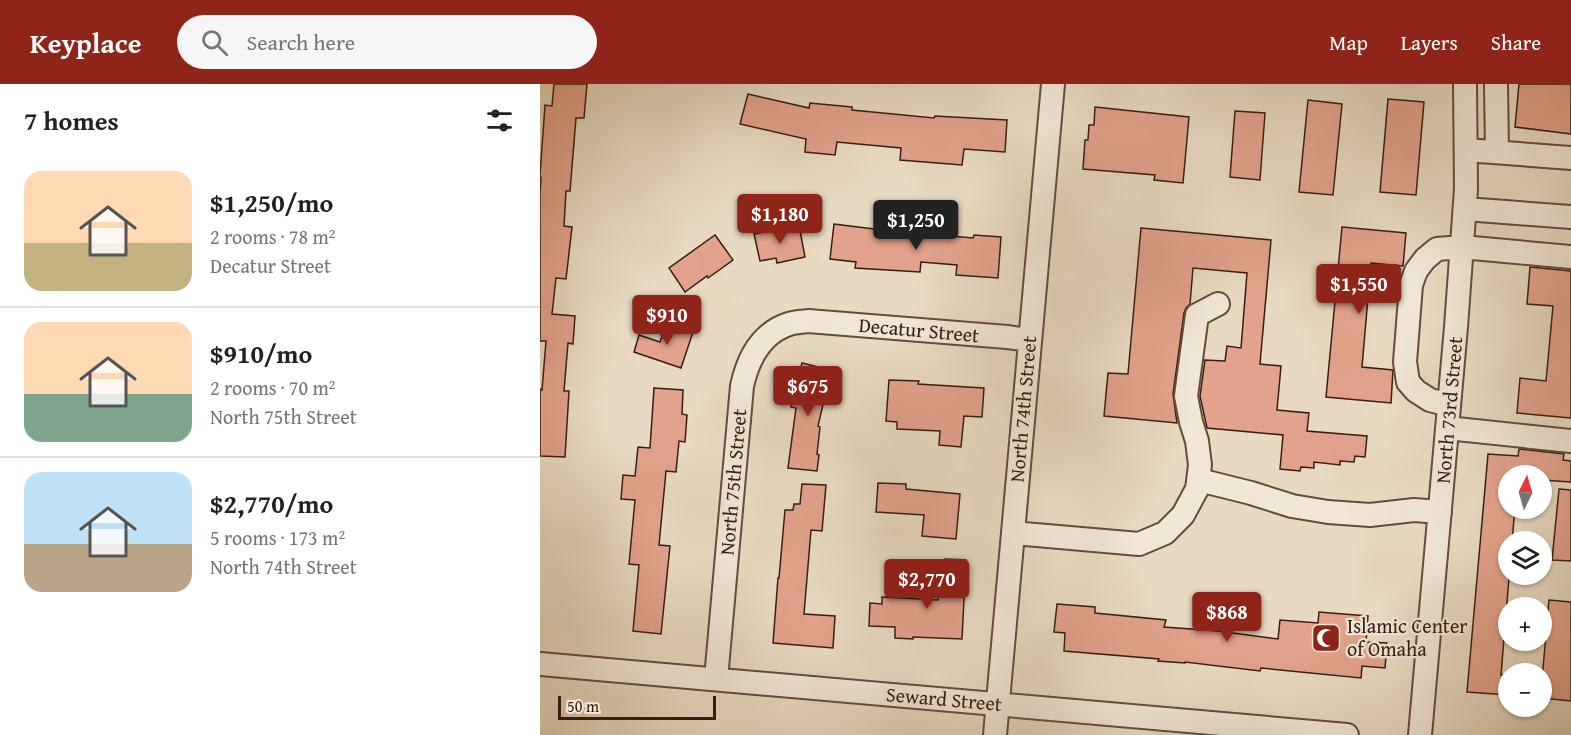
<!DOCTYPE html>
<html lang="en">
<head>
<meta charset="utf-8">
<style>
  :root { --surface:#fff; --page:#f6f6f6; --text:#222; --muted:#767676; --line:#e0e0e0; --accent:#8f2418 }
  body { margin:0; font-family:"Gentium Book Plus",serif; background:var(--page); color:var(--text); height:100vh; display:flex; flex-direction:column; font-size:22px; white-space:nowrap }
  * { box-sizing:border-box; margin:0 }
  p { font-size:20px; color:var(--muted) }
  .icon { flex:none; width:33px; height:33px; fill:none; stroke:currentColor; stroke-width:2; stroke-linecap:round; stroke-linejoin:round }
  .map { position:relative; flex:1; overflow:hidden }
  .panel { display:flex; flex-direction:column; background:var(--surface); width:540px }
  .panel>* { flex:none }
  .needle { width:39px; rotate:5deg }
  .buttons { position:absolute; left:958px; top:381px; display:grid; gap:12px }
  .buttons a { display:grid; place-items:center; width:54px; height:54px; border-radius:50%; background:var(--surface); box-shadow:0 2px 4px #0004; font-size:30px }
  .scale { position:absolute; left:18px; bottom:15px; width:158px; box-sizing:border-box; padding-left:6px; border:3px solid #381d11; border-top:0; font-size:16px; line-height:21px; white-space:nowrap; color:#381d11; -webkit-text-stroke:4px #f0e7d7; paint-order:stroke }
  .price { position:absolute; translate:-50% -51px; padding:0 14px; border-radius:6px; background:var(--accent); color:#fff; font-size:20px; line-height:39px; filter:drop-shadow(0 2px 3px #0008) }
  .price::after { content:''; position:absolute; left:50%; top:36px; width:18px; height:14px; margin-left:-9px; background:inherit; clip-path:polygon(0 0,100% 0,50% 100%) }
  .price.current { background:#222; color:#fff }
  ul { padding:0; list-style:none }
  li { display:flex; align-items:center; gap:18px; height:150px; padding:0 24px }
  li+li { border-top:2px solid var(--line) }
  li span { display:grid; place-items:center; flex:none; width:168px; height:120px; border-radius:18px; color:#555 }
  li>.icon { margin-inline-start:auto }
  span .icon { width:72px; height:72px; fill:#fffc; stroke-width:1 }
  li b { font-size:26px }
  h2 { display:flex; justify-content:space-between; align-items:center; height:72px; padding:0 24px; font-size:26px }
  header { display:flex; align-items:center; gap:36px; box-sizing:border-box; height:84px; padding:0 30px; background:var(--accent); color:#fff }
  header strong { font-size:28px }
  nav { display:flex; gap:33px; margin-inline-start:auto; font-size:21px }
  .search { width:420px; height:54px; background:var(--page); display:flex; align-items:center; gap:15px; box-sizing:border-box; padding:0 21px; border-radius:33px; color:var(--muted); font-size:22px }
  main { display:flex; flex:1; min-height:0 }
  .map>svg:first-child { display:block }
  .building { fill:#e2a28b; stroke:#381d11; stroke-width:1.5 }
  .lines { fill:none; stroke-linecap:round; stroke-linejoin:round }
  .minor-casing { stroke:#644c3d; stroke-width:26 }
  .minor { stroke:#f0e7d7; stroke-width:22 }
  .labels { text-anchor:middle; stroke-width:4.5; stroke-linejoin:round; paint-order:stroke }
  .street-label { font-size:20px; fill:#381d11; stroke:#f0e7d7 }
  .poi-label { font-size:20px; fill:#381d11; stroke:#f0e7d7; text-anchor:start }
</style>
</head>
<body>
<header>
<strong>Keyplace</strong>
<div class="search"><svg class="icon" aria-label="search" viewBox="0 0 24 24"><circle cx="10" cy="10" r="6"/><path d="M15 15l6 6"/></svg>Search here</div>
<nav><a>Map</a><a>Layers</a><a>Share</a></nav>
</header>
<main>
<section class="panel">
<h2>7 homes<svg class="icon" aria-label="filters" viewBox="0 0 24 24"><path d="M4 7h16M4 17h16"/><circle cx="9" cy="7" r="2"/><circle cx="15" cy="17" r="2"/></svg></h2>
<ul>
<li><span style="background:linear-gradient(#ffd9b3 60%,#c2b280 0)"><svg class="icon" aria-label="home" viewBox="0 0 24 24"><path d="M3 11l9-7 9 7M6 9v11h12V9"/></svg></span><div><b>$1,250/mo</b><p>2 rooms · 78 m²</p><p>Decatur Street</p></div></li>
<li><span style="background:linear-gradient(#ffd9b3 60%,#7fa58c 0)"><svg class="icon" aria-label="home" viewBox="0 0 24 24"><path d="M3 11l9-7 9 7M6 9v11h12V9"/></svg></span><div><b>$910/mo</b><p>2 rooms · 70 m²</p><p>North 75th Street</p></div></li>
<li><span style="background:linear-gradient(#bfe0f5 60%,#b9a48a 0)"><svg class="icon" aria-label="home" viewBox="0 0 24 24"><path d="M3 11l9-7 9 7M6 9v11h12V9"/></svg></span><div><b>$2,770/mo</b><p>5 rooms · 173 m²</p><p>North 74th Street</p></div></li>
</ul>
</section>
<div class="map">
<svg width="1031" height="651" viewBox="0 0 1031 651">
  <rect width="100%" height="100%" fill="#e8dac2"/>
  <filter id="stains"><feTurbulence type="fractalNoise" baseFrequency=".00333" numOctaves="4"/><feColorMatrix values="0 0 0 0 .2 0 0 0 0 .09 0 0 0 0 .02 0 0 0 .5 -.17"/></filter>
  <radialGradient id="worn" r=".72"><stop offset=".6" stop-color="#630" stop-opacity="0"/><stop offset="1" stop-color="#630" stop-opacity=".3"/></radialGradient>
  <path class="building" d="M 14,0 L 47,0 L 44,34 L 36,34 L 30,107 L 26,107 L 24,142 L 32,143 L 26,195 L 16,194 L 12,230 L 35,232 L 33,260 L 28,259 L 24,307 L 29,307 L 25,373 L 0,372 L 0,305 L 2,306 L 6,257 L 0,257 L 0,109 L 1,94 L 0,91 L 5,21 L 12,22 Z
    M 979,0 L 1031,0 L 1031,50 L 975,43 Z
    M 208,10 L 269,24 L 270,19 L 312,23 L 312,26 L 394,34 L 395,32 L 467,36 L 465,68 L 424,65 L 422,81 L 360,76 L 361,64 L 297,58 L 295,71 L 265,68 L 266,55 L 200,40 Z
    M 848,15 L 884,18 L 876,111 L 840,108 Z
    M 768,16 L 802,20 L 793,111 L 759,108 Z
    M 555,23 L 649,33 L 643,99 L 614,96 L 615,91 L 543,85 L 545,56 L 548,56 L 549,41 L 554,41 Z
    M 695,27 L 725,29 L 720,96 L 690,93 Z
    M 294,140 L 342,146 L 433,154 L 434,151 L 461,153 L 458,194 L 416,191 L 417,181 L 381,178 L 380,188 L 315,184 L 316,178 L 290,175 Z
    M 259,141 L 265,173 L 237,179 L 236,174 L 220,177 L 214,150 Z
    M 802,143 L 866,149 L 863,182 L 831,179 L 822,283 L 853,286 L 851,319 L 786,313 Z
    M 601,144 L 731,156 L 720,280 L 741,282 L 737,326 L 769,329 L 767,347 L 827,352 L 825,373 L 815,372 L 814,378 L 800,377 L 800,381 L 774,378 L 774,384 L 761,383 L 760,387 L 740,385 L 743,351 L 667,344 L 660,312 L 665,276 L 685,277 L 687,262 L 701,264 L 707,189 L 653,184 L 650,220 L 646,224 L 644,229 L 633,310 L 637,339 L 564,332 L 568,289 L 588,290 Z
    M 175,151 L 193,176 L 168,194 L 167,192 L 145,208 L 129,184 Z
    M 990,183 L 1031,187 L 1031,334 L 977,329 L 980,294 L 1006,297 L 1013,222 L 987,220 Z
    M 127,239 L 153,248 L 141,284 L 94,268 L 99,251 L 120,258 Z
    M 262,279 L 291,286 L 278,342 L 280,343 L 277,370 L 279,371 L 277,387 L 248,384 L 256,324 L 251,323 Z
    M 349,296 L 379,297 L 378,300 L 444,304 L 442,333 L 424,332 L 421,363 L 399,361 L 400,347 L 357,345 L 357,338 L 346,337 Z
    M 114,304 L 143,306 L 142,330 L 147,331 L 145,358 L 139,357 L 136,388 L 126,387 L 119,461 L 130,462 L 121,550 L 93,547 L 99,481 L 89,480 L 95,416 L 81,415 L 83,391 L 95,392 L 98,363 L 110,364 Z
    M 979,365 L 1024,370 L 1023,376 L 1031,377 L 1031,398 L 1002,396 L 1002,392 L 969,392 L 969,424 L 975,424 L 972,458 L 969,458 L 969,494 L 961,591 L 969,591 L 969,611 L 927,608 L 948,370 L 978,372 Z
    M 338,399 L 366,400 L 366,405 L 420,410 L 416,455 L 382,452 L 384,431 L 336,428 Z
    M 262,400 L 286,401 L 282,447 L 271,446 L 264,530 L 295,532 L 293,564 L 233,559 L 238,494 L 239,494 L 245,426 L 253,426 L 254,420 L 260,420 Z
    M 1019,405 L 1031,406 L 1031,477 L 1012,476 Z
    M 405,475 L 426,476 L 422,555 L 373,553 L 373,555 L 355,554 L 355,543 L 329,542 L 330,519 L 342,520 L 342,513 L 398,516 L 399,501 L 404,501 Z
    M 1009,516 L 1031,518 L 1031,617 L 1002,614 L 1002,596 Z
    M 517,520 L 555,523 L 555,529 L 626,536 L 624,543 L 678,547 L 738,555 L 740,536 L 778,539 L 779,528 L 828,532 L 826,558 L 847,559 L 845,584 L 822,582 L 821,594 L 721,584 L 720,587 L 645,578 L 645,579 L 618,577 L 619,575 L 524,567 L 525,549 L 514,548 Z"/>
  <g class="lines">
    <g class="minor-casing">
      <path id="minor" d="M 956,0 L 957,68
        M 926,66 L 1031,74
        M 925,125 L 1031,133
        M 909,321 L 890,316 L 876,307 L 868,298 L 865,278 L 871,201 L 876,187 L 885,175 L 897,165 L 922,163 L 1031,173
        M 907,344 L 1031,357
        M 659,396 L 711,409 L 752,422 L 788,428 L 830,431 L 874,426 L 900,428
        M 473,449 L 599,460 L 625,449 L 643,431 L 657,405 L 660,381 L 657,357 L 651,338 L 646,312 L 657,231 L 678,220
        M 0,580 L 807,651
        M 176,595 L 202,302 C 208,275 221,249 249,240 C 255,238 262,238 268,237 L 467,253 L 489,256
        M 455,651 L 513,0
        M 880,651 L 916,243 L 926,105 L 925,0"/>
    </g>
    <use href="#minor" class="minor"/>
  </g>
  <defs>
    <g id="mosque-square" transform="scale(1.5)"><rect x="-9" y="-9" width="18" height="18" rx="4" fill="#8f2418" stroke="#f0e7d7"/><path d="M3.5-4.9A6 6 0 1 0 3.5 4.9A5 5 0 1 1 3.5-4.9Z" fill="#fff"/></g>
  </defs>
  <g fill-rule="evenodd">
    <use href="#mosque-square" x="786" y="554"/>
  </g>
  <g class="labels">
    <g class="street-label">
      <text transform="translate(379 246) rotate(5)" y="7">Decatur Street</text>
      <text transform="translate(483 325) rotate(-85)" y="7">North 74th Street</text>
      <text transform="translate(909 326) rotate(-85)" y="7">North 73rd Street</text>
      <text transform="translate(193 398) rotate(-85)" y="7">North 75th Street</text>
      <text transform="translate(404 615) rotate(5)" y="7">Seward Street</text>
    </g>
    <g class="poi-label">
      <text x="807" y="549">Islamic Center<tspan x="807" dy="23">of Omaha</tspan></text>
    </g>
  </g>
  <rect width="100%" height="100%" filter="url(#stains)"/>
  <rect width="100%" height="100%" fill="url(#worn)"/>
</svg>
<div class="buttons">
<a><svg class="needle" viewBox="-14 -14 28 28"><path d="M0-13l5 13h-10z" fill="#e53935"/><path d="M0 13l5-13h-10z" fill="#767676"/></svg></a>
<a><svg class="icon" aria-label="layers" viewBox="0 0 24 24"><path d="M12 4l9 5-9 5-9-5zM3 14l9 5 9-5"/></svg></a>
<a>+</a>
<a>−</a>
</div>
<div class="scale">50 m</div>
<b class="price" style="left:240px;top:161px">$1,180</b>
<b class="price current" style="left:376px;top:167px">$1,250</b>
<b class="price" style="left:819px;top:231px">$1,550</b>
<b class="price" style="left:127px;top:262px">$910</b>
<b class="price" style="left:268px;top:333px">$675</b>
<b class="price" style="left:387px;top:526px">$2,770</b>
<b class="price" style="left:687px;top:559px">$868</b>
</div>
</main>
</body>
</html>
